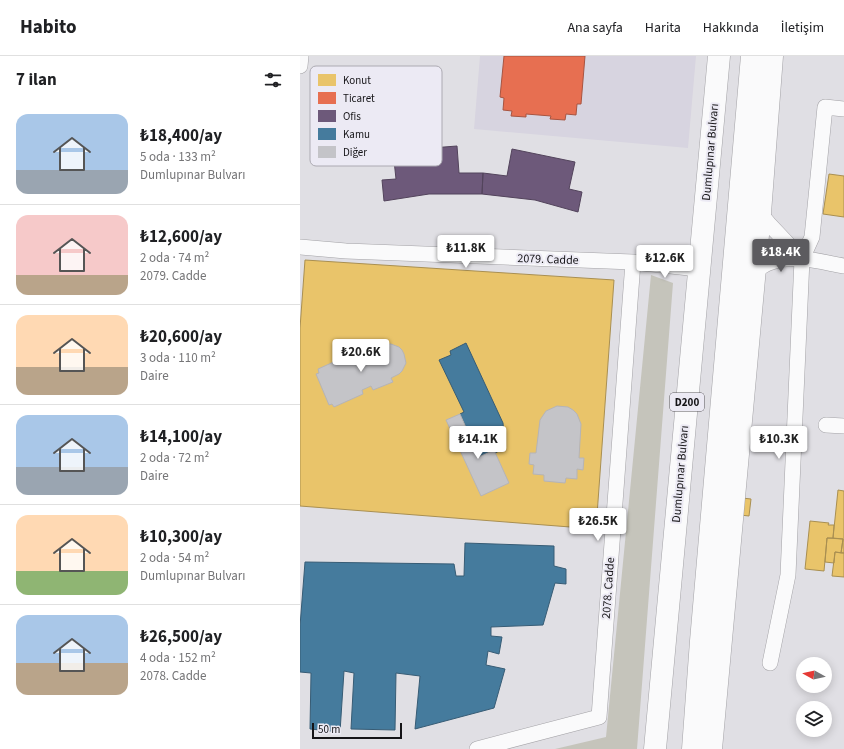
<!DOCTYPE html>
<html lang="tr">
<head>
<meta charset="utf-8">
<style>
  :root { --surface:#fff; --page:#f6f6f6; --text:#202124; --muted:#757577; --line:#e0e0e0; --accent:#5c5b5f }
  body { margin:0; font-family:"Source Sans 3",sans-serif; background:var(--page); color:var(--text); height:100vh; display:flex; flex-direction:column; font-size:15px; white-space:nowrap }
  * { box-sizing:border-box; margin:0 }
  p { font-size:13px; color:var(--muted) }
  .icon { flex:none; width:22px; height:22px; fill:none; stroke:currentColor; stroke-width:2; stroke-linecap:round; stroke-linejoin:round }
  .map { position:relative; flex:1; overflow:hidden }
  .side { display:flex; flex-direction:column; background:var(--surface); width:300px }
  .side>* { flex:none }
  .needle { width:26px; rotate:278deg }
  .tools { position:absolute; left:496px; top:601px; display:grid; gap:8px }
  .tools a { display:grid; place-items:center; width:36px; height:36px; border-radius:50%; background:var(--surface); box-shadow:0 2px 10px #0003; font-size:20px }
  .scale { position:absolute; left:12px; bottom:10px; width:90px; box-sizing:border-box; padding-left:4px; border:2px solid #151417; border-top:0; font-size:11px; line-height:14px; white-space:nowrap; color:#151417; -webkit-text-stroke:3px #eceaf4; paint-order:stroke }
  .price { position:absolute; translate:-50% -34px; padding:0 9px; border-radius:4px; background:#fff; color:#222; font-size:13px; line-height:26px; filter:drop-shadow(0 1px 2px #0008) }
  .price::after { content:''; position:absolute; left:50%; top:24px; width:12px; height:9px; margin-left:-6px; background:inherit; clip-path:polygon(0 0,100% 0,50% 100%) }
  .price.active { background:var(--accent); color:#fff }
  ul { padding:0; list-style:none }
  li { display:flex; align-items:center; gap:12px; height:100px; padding:0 16px }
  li+li { border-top:1px solid var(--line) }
  li span { display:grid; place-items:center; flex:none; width:112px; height:80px; border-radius:12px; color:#555 }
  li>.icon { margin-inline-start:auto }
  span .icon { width:48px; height:48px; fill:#fffc; stroke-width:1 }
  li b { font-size:17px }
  h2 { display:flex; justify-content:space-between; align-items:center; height:48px; padding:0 16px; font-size:17px }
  header { display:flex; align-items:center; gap:24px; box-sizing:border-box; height:56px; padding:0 20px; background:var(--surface); border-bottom:1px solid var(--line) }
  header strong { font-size:19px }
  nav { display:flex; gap:22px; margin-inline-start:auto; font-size:14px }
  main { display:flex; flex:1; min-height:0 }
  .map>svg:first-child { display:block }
  .built { fill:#d7d4e0 }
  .green { fill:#c5c4bb }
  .homes { fill:#e9c46a; stroke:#a98f51 }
  .shops { fill:#e76f51; stroke:#a85440 }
  .offices { fill:#6d597a; stroke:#53445c }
  .public { fill:#457b9d; stroke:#375c75 }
  .building { fill:#c4c4c8; stroke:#b5b4b7 }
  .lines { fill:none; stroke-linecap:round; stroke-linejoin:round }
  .minor-casing { stroke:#a3a2a6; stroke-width:16 }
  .highway-casing { stroke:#a3a2a6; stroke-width:23 }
  .minor { stroke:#fafafb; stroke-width:15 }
  .highway { stroke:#fafafb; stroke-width:22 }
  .labels { text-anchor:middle; stroke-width:4; stroke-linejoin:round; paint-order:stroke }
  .shield { fill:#eceaf4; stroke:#565459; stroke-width:1 }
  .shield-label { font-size:11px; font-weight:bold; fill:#151417 }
  .street-label { font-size:12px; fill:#151417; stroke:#eceaf4 }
  .key { fill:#eceaf4; stroke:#acaab2; stroke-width:1 }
  .key-label { font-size:11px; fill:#151417 }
</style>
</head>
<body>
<header>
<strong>Habito</strong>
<nav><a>Ana sayfa</a><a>Harita</a><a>Hakkında</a><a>İletişim</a></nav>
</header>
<main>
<section class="side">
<h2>7 ilan<svg class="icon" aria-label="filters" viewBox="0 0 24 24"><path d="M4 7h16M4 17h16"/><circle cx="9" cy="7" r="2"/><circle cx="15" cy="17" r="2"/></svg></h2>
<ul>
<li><span style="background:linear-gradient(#a9c7e8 70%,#9aa5b1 0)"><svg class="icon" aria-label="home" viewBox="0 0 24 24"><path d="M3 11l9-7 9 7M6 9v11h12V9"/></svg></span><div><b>₺18,400/ay</b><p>5 oda · 133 m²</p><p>Dumlupınar Bulvarı</p></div></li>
<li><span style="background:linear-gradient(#f6c9c9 75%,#b9a48a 0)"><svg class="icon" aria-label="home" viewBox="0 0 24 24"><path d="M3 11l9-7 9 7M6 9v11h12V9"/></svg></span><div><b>₺12,600/ay</b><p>2 oda · 74 m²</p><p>2079. Cadde</p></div></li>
<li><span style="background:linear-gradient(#ffd9b3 65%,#b9a48a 0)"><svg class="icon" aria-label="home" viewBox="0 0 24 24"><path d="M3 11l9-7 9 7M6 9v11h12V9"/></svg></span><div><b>₺20,600/ay</b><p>3 oda · 110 m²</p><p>Daire</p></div></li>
<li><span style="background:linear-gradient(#a9c7e8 65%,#9aa5b1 0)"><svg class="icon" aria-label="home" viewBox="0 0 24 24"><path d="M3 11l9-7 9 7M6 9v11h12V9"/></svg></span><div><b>₺14,100/ay</b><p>2 oda · 72 m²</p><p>Daire</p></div></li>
<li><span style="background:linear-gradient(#ffd9b3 70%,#8fb573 0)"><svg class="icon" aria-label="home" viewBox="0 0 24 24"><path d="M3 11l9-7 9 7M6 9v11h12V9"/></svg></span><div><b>₺10,300/ay</b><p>2 oda · 54 m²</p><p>Dumlupınar Bulvarı</p></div></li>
<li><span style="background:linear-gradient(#a9c7e8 60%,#b9a48a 0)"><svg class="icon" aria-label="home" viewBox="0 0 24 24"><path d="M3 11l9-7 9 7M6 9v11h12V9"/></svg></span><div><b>₺26,500/ay</b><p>4 oda · 152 m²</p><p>2078. Cadde</p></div></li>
</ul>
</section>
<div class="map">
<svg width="544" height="693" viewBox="0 0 544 693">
  <rect width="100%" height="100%" fill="#e0dfe4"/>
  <path class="built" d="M 180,0 L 396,0 L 388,92 L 174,73 Z"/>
  <path class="green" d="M 351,219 L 373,227 L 337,693 L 255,693 L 306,681 Z"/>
  <path class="homes" d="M 529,118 L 544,120 L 544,161 L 523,158 Z
    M 5,204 L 314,224 L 296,473 L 0,450 L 0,272 Z
    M 538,434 L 544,435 L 544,497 L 541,497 L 543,483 L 533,482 Z
    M 442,442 L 451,443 L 449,460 L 440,459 Z
    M 510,465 L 529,467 L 528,469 L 534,469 L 533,482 L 527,482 L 524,515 L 505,513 Z
    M 527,482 L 543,483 L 541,497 L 535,496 L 534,507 L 525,506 Z
    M 535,496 L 544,497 L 544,521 L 532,520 Z"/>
  <path class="shops" d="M 204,0 L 285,0 L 281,48 L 277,48 L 276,59 L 266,58 L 265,64 L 250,63 L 251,60 L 226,58 L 226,61 L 211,60 L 212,55 L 203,54 L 204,42 L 200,41 Z"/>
  <path class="offices" d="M 157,90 L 159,117 L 183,117 L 182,138 L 129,138 L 84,145 L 82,124 L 96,123 L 93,95 Z
    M 212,93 L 275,106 L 269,133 L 282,136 L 278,156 L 235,144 L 182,138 L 183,117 L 207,120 Z"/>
  <path class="public" d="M 166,287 L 203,367 L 205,392 L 195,397 L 194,394 L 179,401 L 160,358 L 164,356 L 139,304 L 151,299 L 150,295 Z
    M 165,487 L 254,490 L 254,510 L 266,513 L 266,528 L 255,527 L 243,569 L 191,571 L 191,580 L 202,581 L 199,598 L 188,595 L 186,609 L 205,613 L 194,652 L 115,673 L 120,620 L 96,617 L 95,674 L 51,673 L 54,617 L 44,615 L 40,676 L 10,673 L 11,617 L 0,616 L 0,570 L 5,506 L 154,508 L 156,520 L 164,520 Z"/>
  <path class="building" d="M 77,288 L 78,292 L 87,288 L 91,288 L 99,291 L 102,294 L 104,298 L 106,307 L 102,315 L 99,318 L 91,322 L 93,326 L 73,334 L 71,330 L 62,334 L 63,338 L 34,351 L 32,348 L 29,349 L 16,318 L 19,317 L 18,313 L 47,300 L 49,304 L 58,300 L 57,296 Z
    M 257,350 L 268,351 L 273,354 L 277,358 L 281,368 L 279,402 L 284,402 L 283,414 L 277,413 L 277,423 L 266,422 L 265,427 L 244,425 L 244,419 L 233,418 L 234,409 L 229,408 L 230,397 L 236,397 L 240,364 L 246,355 Z
    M 160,358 L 179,401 L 194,394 L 209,427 L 181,440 L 146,364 Z"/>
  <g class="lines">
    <g class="minor-casing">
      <path id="minor" d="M 0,10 L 1,0
        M 460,157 L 470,169 L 502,203
        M 0,191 L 46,195 L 333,206 L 399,213
        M 455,215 C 460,212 466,207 472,206 C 495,198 521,206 544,210
        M 526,369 L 544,370
        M 470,607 L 488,519 L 502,203 L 512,181 L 525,51 L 544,53
        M 177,693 L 299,661 L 333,206"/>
    </g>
    <g class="highway-casing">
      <path id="highway" d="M 355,693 L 419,0
        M 393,693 L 401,585 L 452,0
        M 411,693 L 460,157 L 472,0"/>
    </g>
    <use href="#minor" class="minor"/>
    <use href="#highway" class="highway"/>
  </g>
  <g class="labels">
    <rect class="shield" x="370" y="337" width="34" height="18" rx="3"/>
    <g class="shield-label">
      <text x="387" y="350">D200</text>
    </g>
    <g class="street-label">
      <text transform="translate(410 96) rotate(-85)" y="4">Dumlupınar Bulvarı</text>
      <text transform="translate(248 203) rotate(2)" y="4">2079. Cadde</text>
      <text transform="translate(380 418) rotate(-85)" y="4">Dumlupınar Bulvarı</text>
      <text transform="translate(308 532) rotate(-86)" y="4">2078. Cadde</text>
    </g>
  </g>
  <rect x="10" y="10" width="132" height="100" rx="6" class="key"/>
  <rect x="18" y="18" width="18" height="12" fill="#e9c46a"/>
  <rect x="18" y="36" width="18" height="12" fill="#e76f51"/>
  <rect x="18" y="54" width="18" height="12" fill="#6d597a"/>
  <rect x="18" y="72" width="18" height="12" fill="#457b9d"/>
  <rect x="18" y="90" width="18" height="12" fill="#c4c4c8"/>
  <g class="key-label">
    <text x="43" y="28">Konut</text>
    <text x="43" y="46">Ticaret</text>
    <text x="43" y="64">Ofis</text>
    <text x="43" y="82">Kamu</text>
    <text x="43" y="100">Diğer</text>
  </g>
</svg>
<div class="tools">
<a><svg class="needle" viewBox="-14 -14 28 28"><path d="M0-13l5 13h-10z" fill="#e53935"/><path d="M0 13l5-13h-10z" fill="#757577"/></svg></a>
<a><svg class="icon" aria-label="layers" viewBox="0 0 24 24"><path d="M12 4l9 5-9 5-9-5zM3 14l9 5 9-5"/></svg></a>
</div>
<div class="scale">50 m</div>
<b class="price" style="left:166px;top:213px">₺11.8K</b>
<b class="price active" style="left:481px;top:217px">₺18.4K</b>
<b class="price" style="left:365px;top:223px">₺12.6K</b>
<b class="price" style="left:61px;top:317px">₺20.6K</b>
<b class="price" style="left:178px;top:404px">₺14.1K</b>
<b class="price" style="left:479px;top:404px">₺10.3K</b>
<b class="price" style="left:298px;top:486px">₺26.5K</b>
</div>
</main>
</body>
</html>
